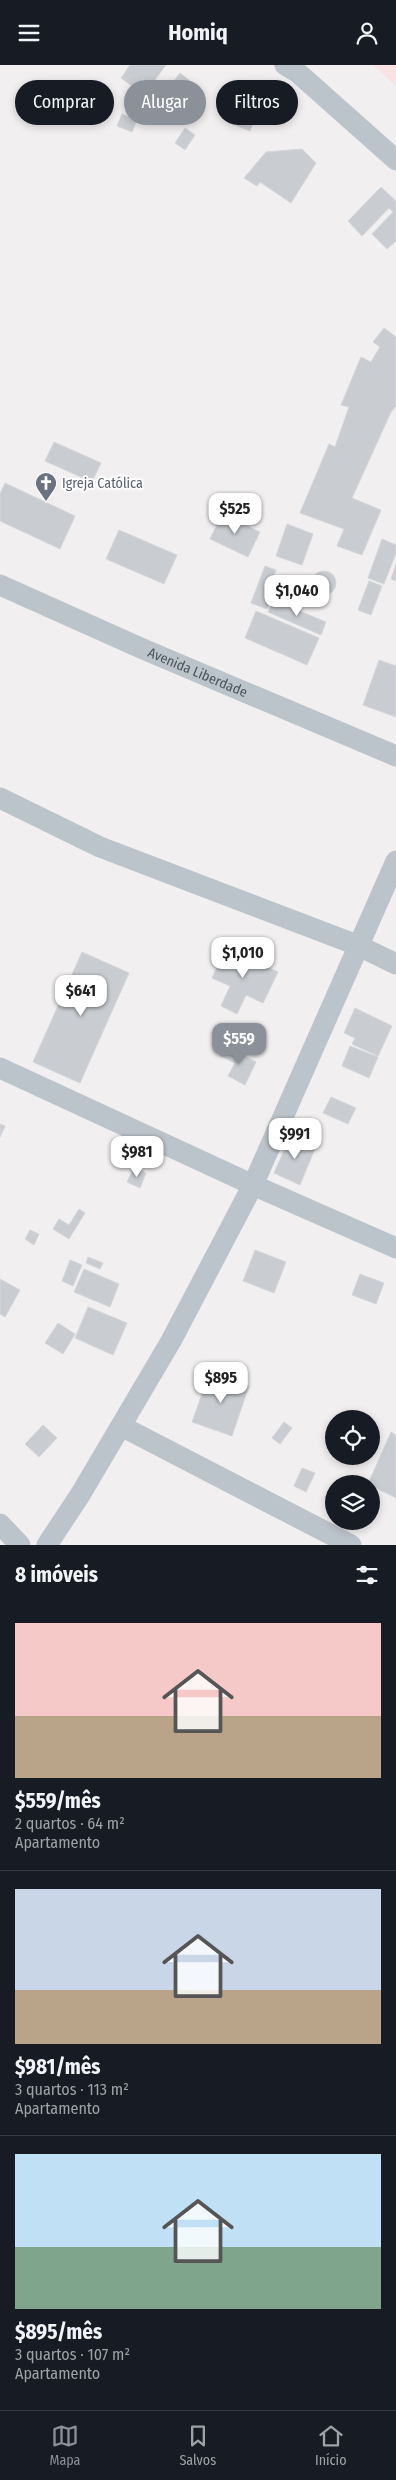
<!DOCTYPE html>
<html lang="pt">
<head>
<meta charset="utf-8">
<style>
  :root { --surface:#171b24; --page:#242831; --text:#f1f3f6; --muted:#9ea1a6; --line:#363941; --accent:#8c9099 }
  body { margin:0; font-family:"Fira Sans Condensed",sans-serif; background:var(--page); color:var(--text); height:100vh; display:flex; flex-direction:column; font-size:19px; white-space:nowrap }
  * { box-sizing:border-box; margin:0 }
  p { font-size:16px; color:var(--muted) }
  .icon { flex:none; width:28px; height:28px; fill:none; stroke:currentColor; stroke-width:2; stroke-linecap:round; stroke-linejoin:round }
  .map { position:relative; height:1480px; overflow:hidden }
  .side { display:flex; flex-direction:column; background:var(--surface); flex:1 }
  .side>* { flex:none }
  .guide { position:absolute; left:15px; top:15px; width:366px; height:45px; display:flex; gap:10px }
  .controls { position:absolute; left:325px; top:1345px; display:grid; gap:10px }
  .controls a { display:grid; place-items:center; width:55px; height:55px; border-radius:50%; background:var(--surface); box-shadow:0 2px 8px #0003; font-size:25px }
  .price { position:absolute; translate:-50% -42px; padding:0 11px; border-radius:10px; background:#fff; color:#222; font-size:16px; line-height:32px; filter:drop-shadow(0 1px 2px #0008) }
  .price::after { content:''; position:absolute; left:50%; top:30px; width:15px; height:11px; margin-left:-8px; background:inherit; clip-path:polygon(0 0,100% 0,50% 100%) }
  .price.on { background:var(--accent); color:#fff }
  ul { padding:0; list-style:none }
  li { display:grid; align-content:center; gap:10px; height:265px; padding:0 15px }
  li+li { border-top:1px solid var(--line) }
  li span { display:grid; place-items:center; height:155px; border-radius:0px; color:#555 }
  li>.icon { margin-inline-start:auto }
  span .icon { width:90px; height:90px; fill:#fffc; stroke-width:1 }
  li b { font-size:21px }
  h2 { display:flex; justify-content:space-between; align-items:center; height:60px; padding:0 15px; font-size:21px }
  .pill { padding:0 18px; border-radius:22px; background:var(--surface); box-shadow:0 2px 8px #0003; font-size:18px; line-height:45px }
  .pill.on { background:var(--accent); color:#fff }
  header { display:flex; justify-content:space-between; align-items:center; height:65px; padding:0 15px; background:var(--surface); font-size:22px; font-weight:700 }
  .tab-bar { display:flex; justify-content:space-around; align-items:center; height:70px; border-top:1px solid var(--line); background:var(--surface); font-size:14px; color:var(--muted) }
  .tab-bar a { display:grid; justify-items:center; gap:2px }
  .tab-bar .on { color:var(--accent) }
  .map>svg:first-child { display:block }
  .medical { fill:#f9e2e2 }
  .building { fill:#c9cdd1; stroke:#d4d6da }
  .lines { fill:none; stroke-linecap:round; stroke-linejoin:round }
  .minor { stroke:#bcc4cb; stroke-width:21 }
  .labels { text-anchor:middle; stroke-width:4; stroke-linejoin:round; paint-order:stroke }
  .worship-label { font-size:14px; fill:#5b616d; stroke:#fff; text-anchor:start }
  .street-label { font-size:14px; fill:#49545b; stroke:#fff }
</style>
</head>
<body>
<header><svg class="icon" aria-label="menu" viewBox="0 0 24 24"><path d="M4 6h16M4 12h16M4 18h16"/></svg>Homiq<svg class="icon" aria-label="person" viewBox="0 0 24 24"><circle cx="12" cy="8" r="4"/><path d="M4 21q1-7 8-7t8 7"/></svg></header>
<div class="map">
<svg width="396" height="1480" viewBox="0 0 396 1480">
  <rect width="100%" height="100%" fill="#f1efef"/>
  <path class="medical" d="M 373,0 L 396,0 L 396,21 Z"/>
  <path class="building" d="M 130,0 L 166,0 L 151,20 L 143,14 L 136,24 L 121,13 Z
    M 180,8 L 198,22 L 177,51 L 164,40 L 171,32 L 165,28 Z
    M 89,17 L 101,26 L 92,38 L 80,29 Z
    M 249,31 L 262,36 L 250,66 L 237,61 Z
    M 122,49 L 137,55 L 132,67 L 117,61 Z
    M 185,63 L 195,70 L 185,85 L 175,78 Z
    M 302,84 L 316,98 L 291,138 L 260,117 L 257,121 L 244,113 L 266,87 Z
    M 381,122 L 396,136 L 396,176 L 387,184 L 372,169 L 393,147 L 389,143 L 362,171 L 348,156 Z
    M 384,263 L 396,272 L 396,341 L 391,347 L 352,433 L 381,445 L 362,490 L 337,481 L 344,464 L 300,448 L 329,379 L 335,382 L 349,342 L 341,340 L 361,292 L 371,297 L 380,282 L 373,277 Z
    M 54,377 L 101,398 L 92,417 L 45,396 Z
    M 5,418 L 75,451 L 60,484 L 0,456 L 0,429 Z
    M 222,449 L 260,467 L 248,492 L 210,474 Z
    M 287,459 L 313,469 L 302,500 L 276,491 Z
    M 119,465 L 177,490 L 164,519 L 106,494 Z
    M 382,474 L 396,480 L 396,488 L 384,519 L 368,513 Z
    M 396,499 L 396,516 L 391,514 Z
    M 265,501 L 276,505 L 271,518 L 276,520 L 267,544 L 251,538 Z
    M312 518a12 12 0 1 1 24 0a12 12 0 1 1-24 0Z
    M 369,516 L 382,521 L 371,550 L 358,545 Z
    M 273,535 L 326,557 L 321,570 L 268,547 Z
    M 256,546 L 319,573 L 307,600 L 245,573 Z
    M 379,595 L 396,601 L 396,652 L 363,640 Z
    M 226,883 L 278,907 L 263,938 L 246,930 L 237,949 L 221,941 L 230,921 L 212,913 Z
    M 82,887 L 129,908 L 80,1018 L 33,997 Z
    M 355,943 L 392,961 L 378,991 L 352,979 L 355,973 L 344,968 Z
    M 225,981 L 256,997 L 245,1020 L 228,1011 L 235,998 L 220,991 Z
    M 350,981 L 378,992 L 369,1013 L 342,1001 Z
    M 331,1032 L 356,1043 L 348,1059 L 323,1048 Z
    M 0,1059 L 5,1061 L 0,1072 Z
    M 291,1070 L 316,1081 L 300,1120 L 274,1108 Z
    M 134,1102 L 146,1108 L 140,1123 L 127,1117 Z
    M 79,1144 L 85,1148 L 69,1174 L 53,1164 L 59,1154 L 69,1160 Z
    M 30,1165 L 39,1169 L 34,1180 L 25,1174 Z
    M 255,1185 L 286,1197 L 274,1228 L 243,1216 Z
    M 88,1192 L 103,1198 L 100,1204 L 86,1198 Z
    M 70,1195 L 82,1200 L 73,1221 L 62,1216 Z
    M 84,1204 L 119,1219 L 110,1242 L 74,1227 Z
    M 360,1209 L 384,1218 L 376,1239 L 352,1230 Z
    M 0,1214 L 20,1225 L 5,1252 L 0,1249 Z
    M 88,1242 L 127,1258 L 113,1290 L 75,1273 Z
    M 58,1258 L 75,1269 L 63,1289 L 45,1278 Z
    M 210,1307 L 249,1321 L 232,1371 L 192,1357 Z
    M 284,1357 L 292,1363 L 280,1379 L 272,1373 Z
    M 43,1360 L 57,1373 L 39,1392 L 25,1379 Z
    M 391,1367 L 396,1370 L 396,1433 L 368,1419 Z
    M 302,1403 L 315,1408 L 306,1427 L 294,1421 Z"/>
  <g class="lines">
    <g class="minor">
      <path d="M 285,0 L 297,7 L 396,95"/>
      <path id="s1" d="M 0,520 L 143,584 L 396,691"/>
      <path d="M 0,733 L 100,782 L 357,880 L 396,899"/>
      <path d="M 0,1003 L 253,1120 L 396,1183"/>
      <path d="M 121,1361 L 351,1480"/>
      <path d="M 0,1459 L 20,1480"/>
      <path d="M 47,1480 L 80,1430 L 171,1276 L 253,1120 L 396,796"/>
    </g>
  </g>
  <defs>
    <g id="church-pin" transform="scale(1.125)"><path d="M0 17L-7.5 6A9.5 9.5 0 1 1 7.5 6Z" fill="#6b7280" stroke="#fff"/><path d="M-1.2-6h2.4v3.5h3.3v2.4h-3.3V6h-2.4V-.1h-3.3v-2.4h3.3Z" fill="#fff"/></g>
  </defs>
  <g fill-rule="evenodd">
    <use href="#church-pin" x="46" y="418"/>
  </g>
  <g class="labels">
    <g class="worship-label">
      <text x="62" y="423">Igreja Católica</text>
    </g>
    <g class="street-label">
      <text dy="5" stroke="none"><textPath href="#s1" startOffset="216">Avenida Liberdade</textPath></text>
    </g>
  </g>
</svg>
<div class="controls">
<a><svg class="icon" aria-label="locate" viewBox="0 0 24 24"><circle cx="12" cy="12" r="6"/><path d="M12 2v4M12 18v4M2 12h4M18 12h4"/></svg></a>
<a><svg class="icon" aria-label="layers" viewBox="0 0 24 24"><path d="M12 4l9 5-9 5-9-5zM3 14l9 5 9-5"/></svg></a>
</div>
<b class="price" style="left:235px;top:470px">$525</b>
<b class="price" style="left:297px;top:552px">$1,040</b>
<b class="price" style="left:243px;top:914px">$1,010</b>
<b class="price" style="left:81px;top:952px">$641</b>
<b class="price on" style="left:239px;top:1000px">$559</b>
<b class="price" style="left:295px;top:1095px">$991</b>
<b class="price" style="left:137px;top:1113px">$981</b>
<b class="price" style="left:221px;top:1339px">$895</b>
<div class="guide">
<a class="pill">Comprar</a>
<a class="pill on">Alugar</a>
<a class="pill">Filtros</a>
</div>
</div>
<section class="side">
<h2>8 imóveis<svg class="icon" aria-label="filters" viewBox="0 0 24 24"><path d="M4 7h16M4 17h16"/><circle cx="9" cy="7" r="2"/><circle cx="15" cy="17" r="2"/></svg></h2>
<ul>
<li><span style="background:linear-gradient(#f6c9c9 60%,#b9a48a 0)"><svg class="icon" aria-label="home" viewBox="0 0 24 24"><path d="M3 11l9-7 9 7M6 9v11h12V9"/></svg></span><div><b>$559/mês</b><p>2 quartos · 64 m²</p><p>Apartamento</p></div></li>
<li><span style="background:linear-gradient(#c9d6e8 65%,#b9a48a 0)"><svg class="icon" aria-label="home" viewBox="0 0 24 24"><path d="M3 11l9-7 9 7M6 9v11h12V9"/></svg></span><div><b>$981/mês</b><p>3 quartos · 113 m²</p><p>Apartamento</p></div></li>
<li><span style="background:linear-gradient(#bfe0f5 60%,#7fa58c 0)"><svg class="icon" aria-label="home" viewBox="0 0 24 24"><path d="M3 11l9-7 9 7M6 9v11h12V9"/></svg></span><div><b>$895/mês</b><p>3 quartos · 107 m²</p><p>Apartamento</p></div></li>
</ul>
</section>
<nav class="tab-bar">
<a class="on"><svg class="icon" aria-label="map" viewBox="0 0 24 24"><path d="M3 6l6-2 6 2 6-2v14l-6 2-6-2-6 2zM9 4v14M15 6v14"/></svg>Mapa</a>
<a><svg class="icon" aria-label="saved" viewBox="0 0 24 24"><path d="M7 4h10v16l-5-4-5 4z"/></svg>Salvos</a>
<a><svg class="icon" aria-label="home" viewBox="0 0 24 24"><path d="M3 11l9-7 9 7M6 9v11h12V9"/></svg>Início</a>
</nav>
</body>
</html>
